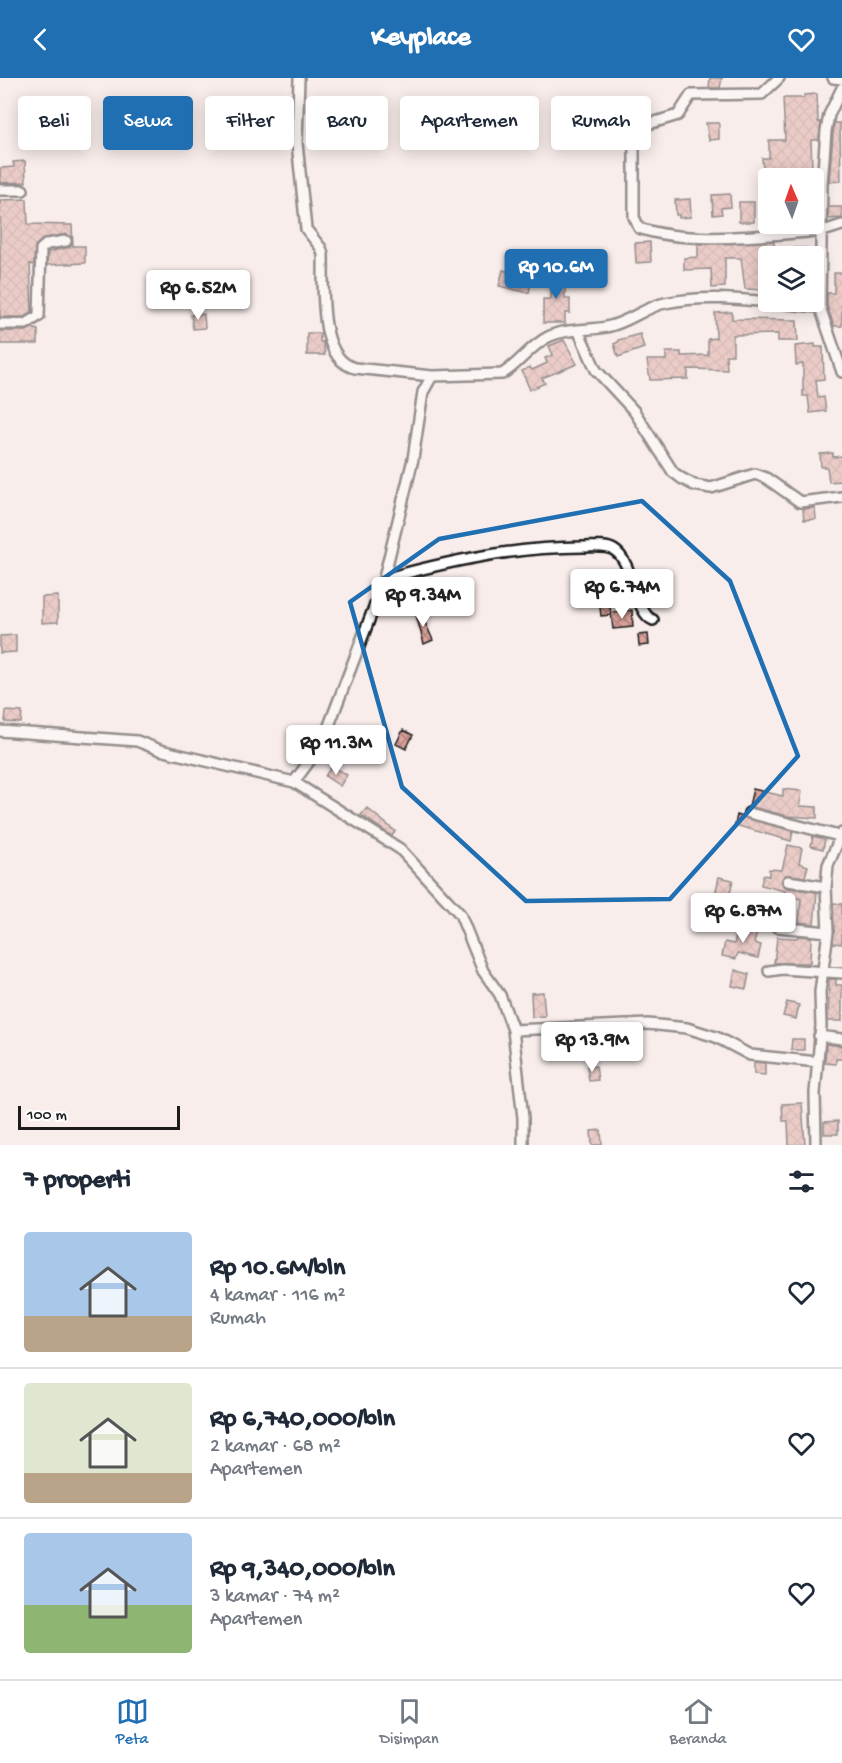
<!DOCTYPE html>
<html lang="id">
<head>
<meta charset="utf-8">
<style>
  :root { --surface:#fff; --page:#f6f6f7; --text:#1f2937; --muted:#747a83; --line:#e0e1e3; --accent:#1f6fb2 }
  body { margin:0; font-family:"Gochi Hand",sans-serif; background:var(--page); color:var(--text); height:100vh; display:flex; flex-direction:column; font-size:22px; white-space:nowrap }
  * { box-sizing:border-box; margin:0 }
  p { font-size:20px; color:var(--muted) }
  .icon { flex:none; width:33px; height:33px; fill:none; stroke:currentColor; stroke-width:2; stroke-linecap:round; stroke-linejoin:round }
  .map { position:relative; height:1067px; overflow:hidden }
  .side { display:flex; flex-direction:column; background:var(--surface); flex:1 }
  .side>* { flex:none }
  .guide { position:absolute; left:18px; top:18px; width:807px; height:54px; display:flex; gap:12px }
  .needle { width:39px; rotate:358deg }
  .fabs { position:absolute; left:758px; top:90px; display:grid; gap:12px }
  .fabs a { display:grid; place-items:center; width:66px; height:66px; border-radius:6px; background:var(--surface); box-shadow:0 3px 15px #0003; font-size:30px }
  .scale { position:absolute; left:18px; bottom:15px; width:162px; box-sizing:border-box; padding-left:6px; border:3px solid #1c1c1c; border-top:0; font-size:16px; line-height:21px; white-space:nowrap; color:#1c1c1c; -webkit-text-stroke:4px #fff; paint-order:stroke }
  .price { position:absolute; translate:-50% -51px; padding:0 14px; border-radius:6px; background:#fff; color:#222; font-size:20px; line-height:39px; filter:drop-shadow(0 2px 3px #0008) }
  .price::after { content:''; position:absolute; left:50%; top:36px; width:18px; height:14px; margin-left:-9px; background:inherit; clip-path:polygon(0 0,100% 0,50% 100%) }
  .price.on { background:var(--accent); color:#fff }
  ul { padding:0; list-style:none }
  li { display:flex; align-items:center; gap:18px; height:150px; padding:0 24px }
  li+li { border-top:2px solid var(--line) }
  li span { display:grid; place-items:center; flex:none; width:168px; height:120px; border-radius:6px; color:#555 }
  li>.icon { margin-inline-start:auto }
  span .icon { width:72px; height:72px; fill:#fffc; stroke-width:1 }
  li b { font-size:26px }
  h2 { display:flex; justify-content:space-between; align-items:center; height:72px; padding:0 24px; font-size:26px }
  .chip { padding:0 21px; border-radius:6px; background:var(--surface); box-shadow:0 3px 15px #0003; font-size:21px; line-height:54px }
  .chip.on { background:var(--accent); color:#fff }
  header { display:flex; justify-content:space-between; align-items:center; height:78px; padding:0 24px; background:var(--accent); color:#fff; font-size:27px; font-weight:700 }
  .menu { display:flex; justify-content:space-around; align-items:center; height:84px; border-top:2px solid var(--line); background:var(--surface); font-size:16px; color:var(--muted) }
  .menu a { display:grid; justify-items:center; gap:3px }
  .menu .on { color:var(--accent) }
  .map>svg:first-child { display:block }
  .building { fill:url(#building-cross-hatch); stroke:#1c1c1c; stroke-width:1.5 }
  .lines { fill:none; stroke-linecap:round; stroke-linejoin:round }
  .street-casing { stroke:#1c1c1c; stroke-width:14 }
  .street { stroke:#fff; stroke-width:9 }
  .marked { fill:none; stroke:#1f6fb2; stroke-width:4.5; stroke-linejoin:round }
</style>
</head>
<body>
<header><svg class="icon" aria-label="back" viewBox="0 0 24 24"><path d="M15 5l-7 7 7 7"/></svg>Keyplace<svg class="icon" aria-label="heart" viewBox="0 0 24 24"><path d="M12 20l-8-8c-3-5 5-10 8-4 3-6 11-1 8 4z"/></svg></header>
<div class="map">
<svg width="842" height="1067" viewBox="0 0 842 1067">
  <defs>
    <pattern id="building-cross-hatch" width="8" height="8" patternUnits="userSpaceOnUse" patternTransform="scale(1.5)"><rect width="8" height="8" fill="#dca39b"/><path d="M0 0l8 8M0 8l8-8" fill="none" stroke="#b2847e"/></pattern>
  </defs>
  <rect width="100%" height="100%" fill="#f8edeb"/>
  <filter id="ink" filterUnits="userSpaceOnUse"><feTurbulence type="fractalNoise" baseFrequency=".0167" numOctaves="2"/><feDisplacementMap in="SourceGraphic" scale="12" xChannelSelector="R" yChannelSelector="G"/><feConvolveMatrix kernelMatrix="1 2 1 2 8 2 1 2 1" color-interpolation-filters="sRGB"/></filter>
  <g filter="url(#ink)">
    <path class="building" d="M 710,0 L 722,0 L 720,10 L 709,10 Z
      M 817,16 L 818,44 L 821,44 L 819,62 L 811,62 L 812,91 L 783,92 L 784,100 L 769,100 L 769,91 L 763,91 L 762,80 L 769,80 L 769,62 L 785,62 L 783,20 L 804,20 L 804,17 Z
      M 706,45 L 719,45 L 719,61 L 709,62 Z
      M 834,45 L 840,45 L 841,103 L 829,104 Z
      M 25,83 L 26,104 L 0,105 L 0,90 L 14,89 L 13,84 Z
      M 730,116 L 731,129 L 721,130 L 722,136 L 713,137 L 712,117 Z
      M 27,121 L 28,146 L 72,147 L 73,168 L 85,168 L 85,185 L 47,187 L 48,174 L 70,169 L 72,161 L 66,156 L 43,161 L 35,168 L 34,187 L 30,186 L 32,234 L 24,239 L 0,239 L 0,122 Z
      M 690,121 L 691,139 L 679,140 L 679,137 L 676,137 L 675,122 Z
      M 739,124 L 754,124 L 754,144 L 739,144 Z
      M 828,129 L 842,129 L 842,140 L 828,141 Z
      M 774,163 L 774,178 L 763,182 L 765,212 L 745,211 L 741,180 L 725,180 L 725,209 L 712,210 L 711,191 L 684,192 L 684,180 L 698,179 L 698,166 Z
      M 650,164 L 651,184 L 636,185 L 635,165 Z
      M 794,170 L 807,170 L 807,178 L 794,178 Z
      M 551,188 L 559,189 L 559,196 L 565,196 L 565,221 L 570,221 L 570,235 L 565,235 L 565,245 L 543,245 L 543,221 L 551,221 Z
      M 503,192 L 532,198 L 529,215 L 499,208 Z
      M 834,195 L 842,195 L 842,248 L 834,248 L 827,228 L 827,215 L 834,215 Z
      M 732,234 L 732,241 L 797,242 L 798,263 L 778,263 L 778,256 L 733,257 L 733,277 L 726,277 L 727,292 L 688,291 L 688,301 L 650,302 L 647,282 L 666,282 L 666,274 L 681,274 L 681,278 L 708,277 L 708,261 L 716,260 L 715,235 Z
      M 204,236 L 205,250 L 193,251 L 191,237 Z
      M 32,250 L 38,252 L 38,266 L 0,266 L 0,253 L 26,253 Z
      M 307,255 L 320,255 L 320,264 L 323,264 L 325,277 L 307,277 Z
      M 640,256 L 644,270 L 618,279 L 614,266 L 618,264 L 618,262 Z
      M 564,262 L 577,286 L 542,300 L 545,305 L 530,312 L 522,293 L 530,289 L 532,292 L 547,285 L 545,280 L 553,277 L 549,268 Z
      M 815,266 L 815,269 L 823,269 L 824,301 L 816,302 L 818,320 L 824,319 L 826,333 L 810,335 L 808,318 L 803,318 L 803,286 L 796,287 L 795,268 Z
      M 833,375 L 833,379 L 842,378 L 842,403 L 829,404 L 827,389 L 821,389 L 820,376 Z
      M 815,430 L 816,441 L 804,442 L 803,431 Z
      M 58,518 L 58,544 L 42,545 L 42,519 Z
      M 609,520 L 611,537 L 601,538 L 599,521 Z
      M 419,531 L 433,562 L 424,566 L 415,533 Z
      M 632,532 L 633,549 L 613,551 L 611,535 Z
      M 648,556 L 649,567 L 639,568 L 638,557 Z
      M 16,557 L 16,574 L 0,575 L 0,558 Z
      M 6,633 L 22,634 L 21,645 L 5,644 Z
      M 403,652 L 413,657 L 406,671 L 396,666 Z
      M 332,688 L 347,697 L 340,708 L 325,698 Z
      M 753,711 L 783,718 L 783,711 L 802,713 L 800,728 L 817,729 L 817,740 L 786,738 L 749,728 Z
      M 367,730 L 395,753 L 392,758 L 361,737 Z
      M 737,737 L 793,753 L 791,763 L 735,747 Z
      M 813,758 L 825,761 L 823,771 L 811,768 Z
      M 788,767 L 802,770 L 799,785 L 808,788 L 805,799 L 786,797 L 782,805 L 787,810 L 817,814 L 814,846 L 799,844 L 801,821 L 784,817 L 785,813 L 761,807 L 763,797 L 769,798 L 769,791 L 782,792 Z
      M 719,799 L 733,802 L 729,820 L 715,817 Z
      M 833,825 L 842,826 L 842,866 L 833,865 Z
      M 757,836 L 768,839 L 765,850 L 754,848 Z
      M 707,839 L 717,841 L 714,853 L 705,850 Z
      M 739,846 L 758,851 L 754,865 L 761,867 L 758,880 L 738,875 L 736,881 L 722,878 L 725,864 L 734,866 Z
      M 798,858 L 811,859 L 810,885 L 774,885 L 777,859 L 797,860 Z
      M 735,892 L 749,896 L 746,911 L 732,908 Z
      M 829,901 L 836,901 L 836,907 L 842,907 L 842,943 L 828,943 Z
      M 543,914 L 545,938 L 532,939 L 531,915 Z
      M 787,924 L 799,927 L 796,941 L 783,938 Z
      M 792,961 L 804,961 L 804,972 L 791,972 Z
      M 826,966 L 842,968 L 842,981 L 836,981 L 836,986 L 825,985 Z
      M 754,984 L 765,985 L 765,997 L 754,996 Z
      M 596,988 L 598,1002 L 589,1003 L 587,989 Z
      M 802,1025 L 805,1067 L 789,1067 L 788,1043 L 783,1043 L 782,1026 Z
      M 838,1043 L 838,1056 L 824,1056 L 824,1044 Z
      M 601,1052 L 602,1067 L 592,1067 L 591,1053 Z"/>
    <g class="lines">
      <g class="street-casing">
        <path id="street" d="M 299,0 L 297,65 L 306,151 L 321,170 L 323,176 C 324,207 317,281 355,290 L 432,298
          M 779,0 L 762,16 L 691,17 L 678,37 L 642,48 L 634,58 L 634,139 L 639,150 C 692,168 768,156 823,153 L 842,147
          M 833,0 L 842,1
          M 842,10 L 829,37 L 826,53 L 822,106 L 820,229 L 842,294
          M 0,112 L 23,112
          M 0,246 L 26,246 L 39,238 L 41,171 L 47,166 L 66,163
          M 578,252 L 596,292 L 634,333 L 673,394 L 681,400 L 694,407 L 711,410 L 755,396 L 766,400 L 800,424 L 842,419
          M 384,501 C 449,483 514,469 583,469 C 592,469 606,467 614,472 C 634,484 635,536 653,542
          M 0,653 L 137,663 L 160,672 L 294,704 L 400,771 L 460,836 L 483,893 L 500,917 L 513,952 L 523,1040 L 523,1067
          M 294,704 L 322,666 L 382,508 L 413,381 L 423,314 L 432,298 L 502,296 C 519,286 530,268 548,259 C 566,250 587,253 606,249 C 628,245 645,229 665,225 C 717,214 769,226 820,229
          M 749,735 L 839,758
          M 788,803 L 826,809
          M 777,849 L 828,854
          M 769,893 L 782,891 L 842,895
          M 513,952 L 648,946 L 687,950 L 716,959 L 750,977 L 818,984
          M 819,958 L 842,961
          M 816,1067 L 815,1015 L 821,948 L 820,914 L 828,854 L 826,809 L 828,787 L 842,755"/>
      </g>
      <use href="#street" class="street"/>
    </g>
  </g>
  <path d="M0 0H842V1067H0ZM 642,423 L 730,503 L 798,678 L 670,821 L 526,823 L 402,709 L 350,524 L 439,461 Z" fill="#f8edeb" fill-opacity=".55" fill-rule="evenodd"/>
  <path class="marked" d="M 642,423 L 730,503 L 798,678 L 670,821 L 526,823 L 402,709 L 350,524 L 439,461 Z"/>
</svg>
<div class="fabs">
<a><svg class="needle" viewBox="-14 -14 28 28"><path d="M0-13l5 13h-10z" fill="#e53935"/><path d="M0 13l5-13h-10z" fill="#747a83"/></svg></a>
<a><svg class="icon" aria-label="layers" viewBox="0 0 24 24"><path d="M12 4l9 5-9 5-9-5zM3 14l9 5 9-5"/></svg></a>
</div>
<div class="scale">100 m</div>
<b class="price on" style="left:556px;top:222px">Rp 10.6M</b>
<b class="price" style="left:198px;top:243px">Rp 6.52M</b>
<b class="price" style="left:622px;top:542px">Rp 6.74M</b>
<b class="price" style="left:423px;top:550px">Rp 9.34M</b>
<b class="price" style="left:336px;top:698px">Rp 11.3M</b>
<b class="price" style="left:743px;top:866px">Rp 6.87M</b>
<b class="price" style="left:592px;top:995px">Rp 13.9M</b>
<div class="guide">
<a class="chip">Beli</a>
<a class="chip on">Sewa</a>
<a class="chip">Filter</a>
<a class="chip">Baru</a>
<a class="chip">Apartemen</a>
<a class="chip">Rumah</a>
</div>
</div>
<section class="side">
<h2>7 properti<svg class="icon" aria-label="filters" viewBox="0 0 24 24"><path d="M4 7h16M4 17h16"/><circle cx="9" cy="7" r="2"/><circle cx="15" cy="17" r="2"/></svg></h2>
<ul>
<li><span style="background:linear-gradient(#a9c7e8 70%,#b9a48a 0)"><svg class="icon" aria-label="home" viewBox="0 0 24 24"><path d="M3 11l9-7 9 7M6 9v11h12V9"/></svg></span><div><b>Rp 10.6M/bln</b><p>4 kamar · 116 m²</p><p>Rumah</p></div><svg class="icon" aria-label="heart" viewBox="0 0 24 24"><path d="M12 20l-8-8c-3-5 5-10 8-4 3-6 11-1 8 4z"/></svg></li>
<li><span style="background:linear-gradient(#dfe7d0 75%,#b9a48a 0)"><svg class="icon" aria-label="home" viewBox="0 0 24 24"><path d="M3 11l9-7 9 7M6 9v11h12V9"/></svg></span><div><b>Rp 6,740,000/bln</b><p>2 kamar · 68 m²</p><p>Apartemen</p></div><svg class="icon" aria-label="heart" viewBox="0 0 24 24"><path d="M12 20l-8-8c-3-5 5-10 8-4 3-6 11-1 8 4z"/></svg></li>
<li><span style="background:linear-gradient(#a9c7e8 60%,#8fb573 0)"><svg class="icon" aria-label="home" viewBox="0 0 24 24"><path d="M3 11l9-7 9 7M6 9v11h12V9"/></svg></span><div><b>Rp 9,340,000/bln</b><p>3 kamar · 74 m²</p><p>Apartemen</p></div><svg class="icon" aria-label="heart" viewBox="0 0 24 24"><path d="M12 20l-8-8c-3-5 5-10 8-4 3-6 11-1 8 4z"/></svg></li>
</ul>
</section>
<nav class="menu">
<a class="on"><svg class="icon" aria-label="map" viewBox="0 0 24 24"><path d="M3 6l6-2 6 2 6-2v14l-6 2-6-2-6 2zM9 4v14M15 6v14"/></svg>Peta</a>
<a><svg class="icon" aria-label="saved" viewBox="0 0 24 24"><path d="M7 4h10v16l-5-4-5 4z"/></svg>Disimpan</a>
<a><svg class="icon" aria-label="home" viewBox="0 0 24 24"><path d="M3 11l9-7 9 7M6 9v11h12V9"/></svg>Beranda</a>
</nav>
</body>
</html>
